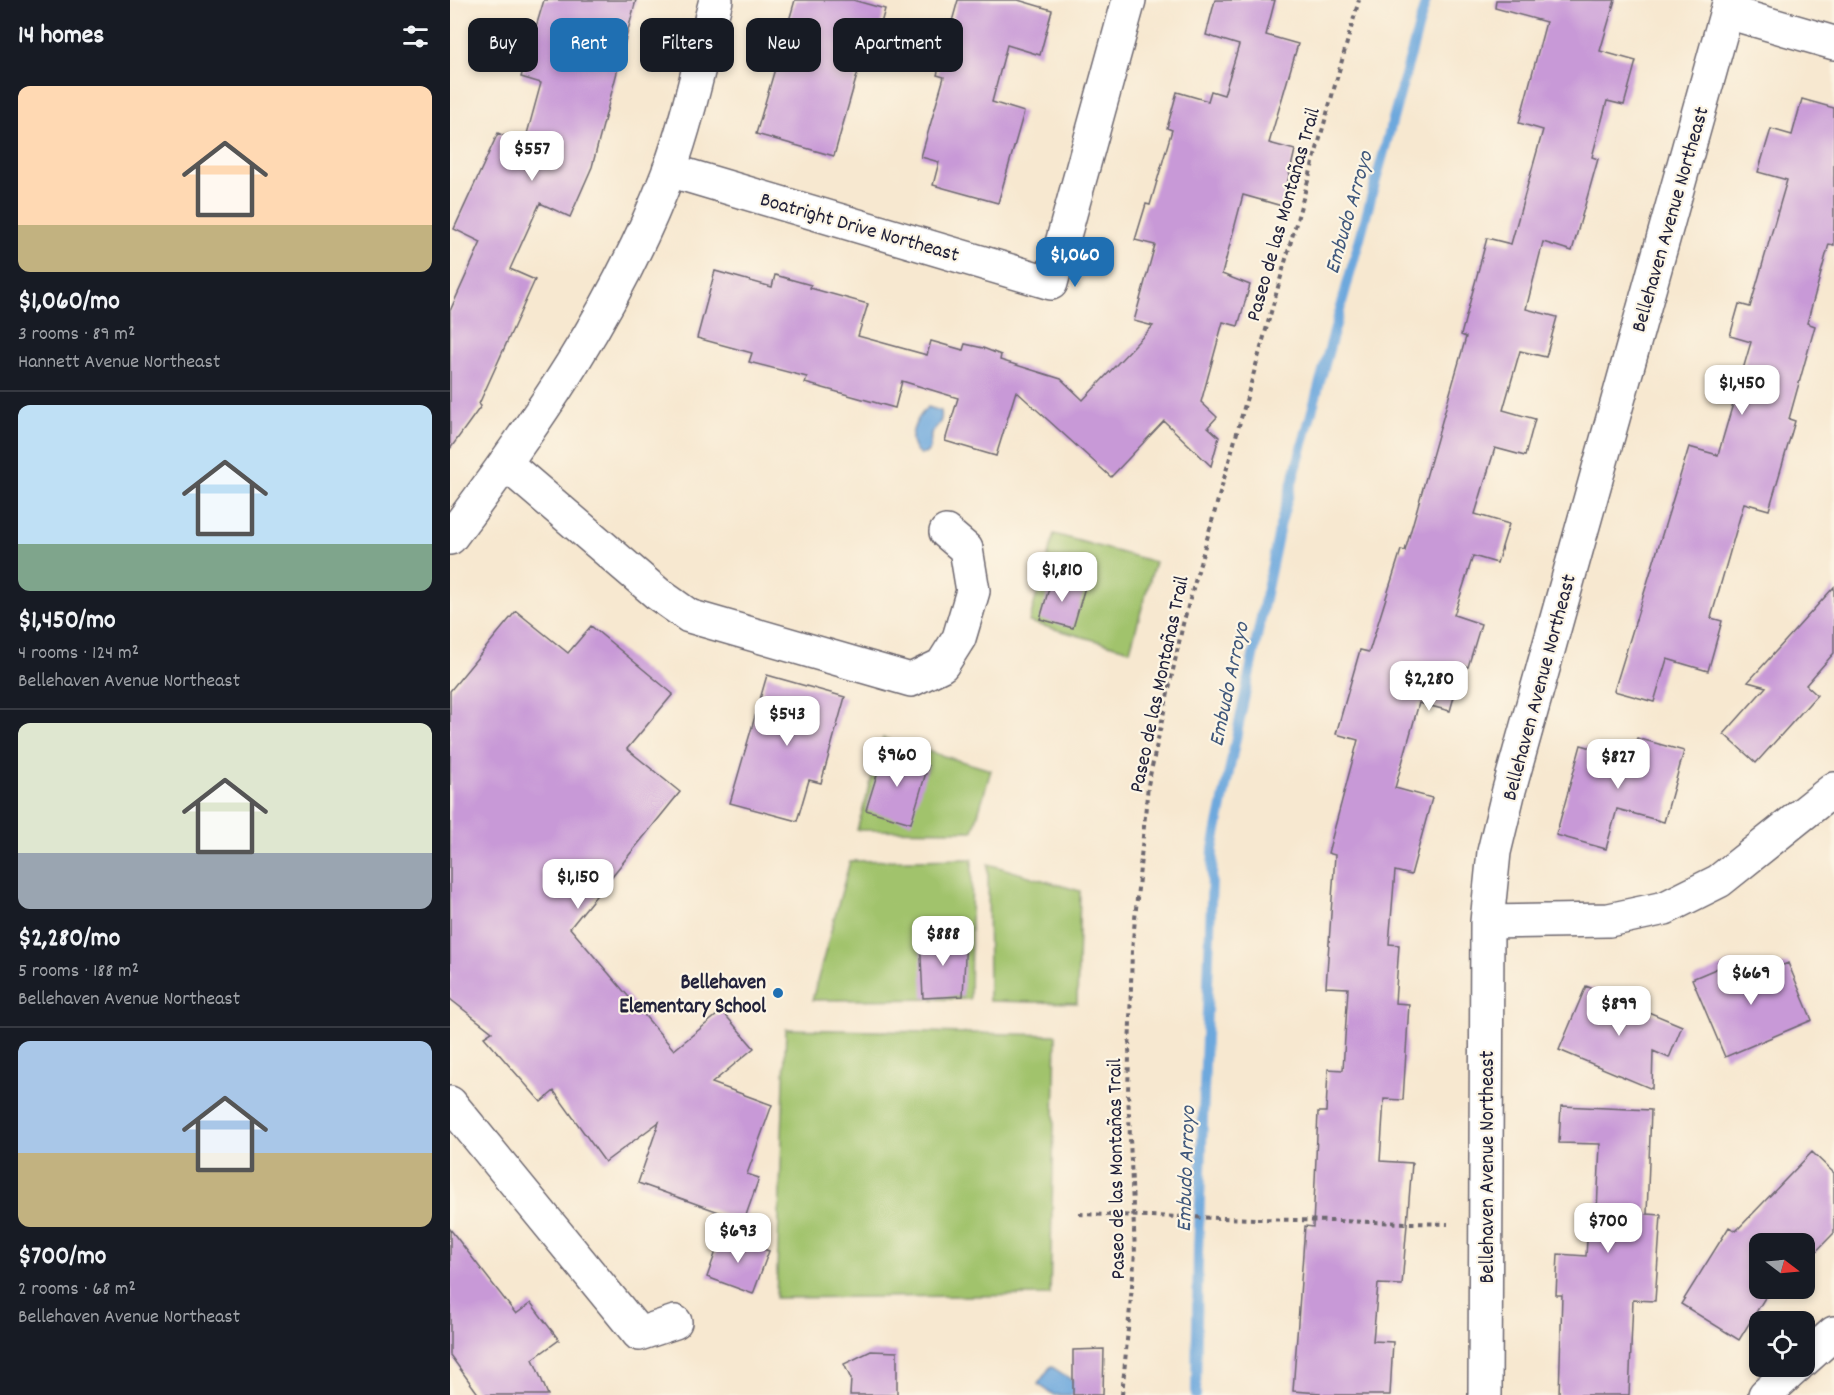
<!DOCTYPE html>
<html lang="en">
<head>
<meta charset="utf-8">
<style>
  :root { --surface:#171b24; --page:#20242c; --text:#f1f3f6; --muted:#9ea1a6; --line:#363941; --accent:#1f6fb2 }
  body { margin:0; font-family:Dekko,sans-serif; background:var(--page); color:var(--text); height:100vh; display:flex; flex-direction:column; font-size:22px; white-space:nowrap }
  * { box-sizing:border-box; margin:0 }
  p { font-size:20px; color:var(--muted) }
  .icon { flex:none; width:33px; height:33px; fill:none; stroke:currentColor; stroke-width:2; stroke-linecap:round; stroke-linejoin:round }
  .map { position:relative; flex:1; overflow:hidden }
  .panel { display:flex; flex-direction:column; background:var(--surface); width:450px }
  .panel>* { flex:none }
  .top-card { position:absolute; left:18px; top:18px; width:570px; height:54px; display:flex; gap:12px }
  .needle { width:39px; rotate:106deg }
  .controls { position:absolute; left:1299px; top:1233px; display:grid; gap:12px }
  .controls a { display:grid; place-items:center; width:66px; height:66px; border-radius:12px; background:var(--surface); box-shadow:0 3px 9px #0003; font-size:30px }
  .price { position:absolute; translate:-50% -51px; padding:0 14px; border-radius:12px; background:#fff; color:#222; font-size:20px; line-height:39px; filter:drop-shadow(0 2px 3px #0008) }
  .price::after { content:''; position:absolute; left:50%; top:36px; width:18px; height:14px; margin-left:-9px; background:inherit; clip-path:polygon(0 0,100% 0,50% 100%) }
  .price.on { background:var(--accent); color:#fff }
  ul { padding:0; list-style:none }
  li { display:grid; align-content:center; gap:12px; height:318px; padding:0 18px }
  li+li { border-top:2px solid var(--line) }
  li span { display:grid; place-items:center; height:186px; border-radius:12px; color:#555 }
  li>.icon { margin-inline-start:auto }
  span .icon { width:108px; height:108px; fill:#fffc; stroke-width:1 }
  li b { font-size:26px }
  h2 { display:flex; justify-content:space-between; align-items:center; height:72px; padding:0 18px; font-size:26px }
  .chip { padding:0 21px; border-radius:12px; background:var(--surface); box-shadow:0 3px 9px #0003; font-size:21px; line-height:54px }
  .chip.on { background:var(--accent); color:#fff }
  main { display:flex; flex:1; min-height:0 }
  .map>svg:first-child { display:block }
  .green { fill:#a1c36c; stroke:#627254; stroke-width:1.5 }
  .water { fill:#6da8dd; stroke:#48658c; stroke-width:1.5 }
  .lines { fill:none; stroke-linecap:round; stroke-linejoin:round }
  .stream { stroke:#6da8dd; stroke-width:10 }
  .building { fill:#c899d7 }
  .minor-casing { stroke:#6d676f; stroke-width:36 }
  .path { stroke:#6d676f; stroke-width:4; stroke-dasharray:4.5 4.5; stroke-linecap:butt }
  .minor { stroke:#fff; stroke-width:33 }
  .path-bridge { stroke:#6d676f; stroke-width:4; stroke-dasharray:4.5 4.5; stroke-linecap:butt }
  .poi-dot { fill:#1f6fb2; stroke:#fcf5e5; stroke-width:2 }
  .labels { text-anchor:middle; stroke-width:4.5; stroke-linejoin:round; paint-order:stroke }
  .street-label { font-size:21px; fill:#22223b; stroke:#fcf5e5 }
  .poi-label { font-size:21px; font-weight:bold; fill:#22223b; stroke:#fcf5e5; text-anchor:end }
  .water-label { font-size:22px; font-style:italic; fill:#40587c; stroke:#fcf5e5 }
</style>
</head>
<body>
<main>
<section class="panel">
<h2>14 homes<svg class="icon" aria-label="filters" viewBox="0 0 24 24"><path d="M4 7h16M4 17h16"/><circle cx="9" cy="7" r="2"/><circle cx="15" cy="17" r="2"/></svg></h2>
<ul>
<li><span style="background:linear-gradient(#ffd9b3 75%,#c2b280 0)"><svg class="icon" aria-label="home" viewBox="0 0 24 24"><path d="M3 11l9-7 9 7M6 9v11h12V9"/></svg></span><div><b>$1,060/mo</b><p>3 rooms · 89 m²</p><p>Hannett Avenue Northeast</p></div></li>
<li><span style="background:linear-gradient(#bfe0f5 75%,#7fa58c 0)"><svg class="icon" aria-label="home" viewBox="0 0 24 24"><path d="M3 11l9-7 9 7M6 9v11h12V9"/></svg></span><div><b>$1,450/mo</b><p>4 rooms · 124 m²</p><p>Bellehaven Avenue Northeast</p></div></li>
<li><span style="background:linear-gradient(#dfe7d0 70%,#9aa5b1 0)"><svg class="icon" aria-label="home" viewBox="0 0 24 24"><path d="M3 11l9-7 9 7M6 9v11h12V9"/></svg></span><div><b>$2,280/mo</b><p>5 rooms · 188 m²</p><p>Bellehaven Avenue Northeast</p></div></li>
<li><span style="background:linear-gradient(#a9c7e8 60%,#c2b280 0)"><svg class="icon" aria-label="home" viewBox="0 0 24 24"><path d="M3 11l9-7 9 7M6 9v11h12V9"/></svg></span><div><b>$700/mo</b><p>2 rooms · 68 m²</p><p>Bellehaven Avenue Northeast</p></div></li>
</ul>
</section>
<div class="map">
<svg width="1384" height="1395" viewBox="0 0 1384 1395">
  <rect width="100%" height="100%" fill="#fcf5e5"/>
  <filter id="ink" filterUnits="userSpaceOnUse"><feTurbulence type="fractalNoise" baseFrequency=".0167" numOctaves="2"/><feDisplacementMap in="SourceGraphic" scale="12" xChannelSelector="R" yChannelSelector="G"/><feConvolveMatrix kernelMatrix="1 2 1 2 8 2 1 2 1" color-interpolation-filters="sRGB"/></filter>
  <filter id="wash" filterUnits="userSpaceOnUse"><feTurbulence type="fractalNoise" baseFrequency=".008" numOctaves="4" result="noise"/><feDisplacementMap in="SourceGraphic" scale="24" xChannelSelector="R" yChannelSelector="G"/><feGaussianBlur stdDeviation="1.35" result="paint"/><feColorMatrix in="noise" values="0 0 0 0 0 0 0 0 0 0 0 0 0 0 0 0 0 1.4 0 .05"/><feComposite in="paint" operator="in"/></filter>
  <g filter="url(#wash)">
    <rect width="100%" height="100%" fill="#f7e8d0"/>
    <path class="green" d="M 604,534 L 705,562 L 680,650 L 579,622 Z
      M 433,738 L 541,770 L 523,831 L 407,830 Z
      M 522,859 L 520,999 L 362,1000 L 400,861 Z
      M 538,864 L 630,891 L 627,1003 L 539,1001 Z
      M 336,1029 L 606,1035 L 600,1295 L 326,1298 Z"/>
    <path class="water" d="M 478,407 L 491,411 C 493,423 488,424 481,433 L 480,449 L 475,454 L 470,454 C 453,442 466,418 478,407 Z
      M 601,1366 L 638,1391 L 635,1395 L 604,1395 L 588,1384 Z"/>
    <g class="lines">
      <path class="stream" d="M 746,1395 L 748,1252 L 763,849 L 830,526 L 976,0"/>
    </g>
    <g id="blocks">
      <path class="building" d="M 94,0 L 186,0 L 142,167 L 120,217 L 90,203 L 60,269 L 85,280 L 29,404 L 31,406 L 0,449 L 0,311 L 31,242 L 4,229 L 48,133 L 74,145 L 91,83 L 71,77 Z
        M 345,0 L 403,0 L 435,9 L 422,56 L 413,54 L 384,156 L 306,134 Z
        M 508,0 L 568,0 L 602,10 L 590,55 L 557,45 L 542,102 L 574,112 L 548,203 L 483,185 L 489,162 L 471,157 L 494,77 L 487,75 Z
        M 765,0 L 825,0 L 816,35 L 848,44 L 819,143 L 845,150 L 832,206 L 793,195 L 772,274 L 800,285 L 788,326 L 773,322 L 751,402 L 767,417 L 758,427 L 769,437 L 761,466 L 714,421 L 661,477 L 566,391 L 546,456 L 495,441 L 508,398 L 452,381 L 445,408 L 355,383 L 357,377 L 299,362 L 302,353 L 247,338 L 265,271 L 322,287 L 325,275 L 361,285 L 360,288 L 418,304 L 408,336 L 477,355 L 481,341 L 513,350 L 515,344 L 533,348 L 551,355 L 550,360 L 611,379 L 633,400 L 703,326 L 684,321 L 705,245 L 685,240 L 696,204 L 700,205 L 722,130 L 717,128 L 727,92 L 758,101 L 761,91 L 774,95 L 789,45 L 756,35 Z
        M 1046,0 L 1165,0 L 1150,51 L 1186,61 L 1174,105 L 1157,101 L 1142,157 L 1148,159 L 1122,251 L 1093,242 L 1076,309 L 1107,317 L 1096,357 L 1070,351 L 1053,410 L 1085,419 L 1075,456 L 1045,448 L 1025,514 L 1059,524 L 1047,563 L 1023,556 L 1004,615 L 1031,624 L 1018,667 L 1013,665 L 1000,711 L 969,703 L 945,788 L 982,798 L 961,875 L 945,871 L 939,944 L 949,945 L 945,1003 L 959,1004 L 953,1100 L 934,1099 L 930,1161 L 962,1163 L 952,1285 L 928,1284 L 923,1341 L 943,1342 L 940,1395 L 870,1395 L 870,1393 L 843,1391 L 855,1226 L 863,1227 L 868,1112 L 876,1112 L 878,1069 L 893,1070 L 898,988 L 876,987 L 885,855 L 878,853 L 908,740 L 886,734 L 910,650 L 919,652 L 951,550 L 955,551 L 1016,337 L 1011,335 L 1037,238 L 1061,244 L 1093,130 L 1069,123 L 1096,22 L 1045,8 Z
        M 1352,99 L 1384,108 L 1384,245 L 1379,244 L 1357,323 L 1365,326 L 1339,419 L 1345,421 L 1319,510 L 1294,503 L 1261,618 L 1272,621 L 1258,671 L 1217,659 L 1204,702 L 1164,691 L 1239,447 L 1268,455 L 1301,342 L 1280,336 L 1289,304 L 1300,307 L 1337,180 L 1308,172 L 1321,129 L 1342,135 Z
        M 602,578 L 635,587 L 623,628 L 590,619 Z
        M 1384,587 L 1384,653 L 1356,685 L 1367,695 L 1306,763 L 1274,734 L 1316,687 L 1298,682 Z
        M 66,611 L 118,653 L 141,626 L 223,694 L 177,749 L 230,792 L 120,928 L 224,1050 L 272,1011 L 304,1048 L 262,1083 L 322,1105 L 297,1174 L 309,1178 L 294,1221 L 188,1183 L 209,1122 L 155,1162 L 104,1091 L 91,1102 L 34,1037 L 42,1032 L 0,999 L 0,691 Z
        M 317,675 L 395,697 L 371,783 L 359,780 L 347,821 L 280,803 Z
        M 1187,738 L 1234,751 L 1214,822 L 1167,809 L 1156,849 L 1106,835 L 1131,745 L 1182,759 Z
        M 434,752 L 478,766 L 461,823 L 416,810 Z
        M 470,937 L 516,938 L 513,996 L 473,998 Z
        M 1282,962 L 1291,983 L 1338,963 L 1362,1020 L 1275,1057 L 1242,979 Z
        M 1136,986 L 1232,1026 L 1219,1058 L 1203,1051 L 1202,1089 L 1109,1050 Z
        M 1111,1106 L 1201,1110 L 1197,1214 L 1211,1215 L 1205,1301 L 1183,1300 L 1179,1395 L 1109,1395 L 1112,1295 L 1106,1295 L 1108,1254 L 1136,1256 L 1139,1211 L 1147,1211 L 1150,1144 L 1109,1143 Z
        M 1362,1152 L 1384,1173 L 1384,1233 L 1354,1264 L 1354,1234 L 1349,1244 L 1310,1244 L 1310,1288 L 1321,1288 L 1289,1340 L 1231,1304 L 1279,1227 L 1286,1231 Z
        M 0,1229 L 66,1314 L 81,1303 L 109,1340 L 83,1359 L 98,1395 L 29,1395 L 0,1355 Z
        M 272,1234 L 319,1251 L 303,1294 L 257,1277 Z
        M 654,1349 L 653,1395 L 623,1395 L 623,1350 Z
        M 421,1351 L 447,1352 L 447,1395 L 400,1395 L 401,1379 L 394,1364 Z"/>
    </g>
  </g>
  <g filter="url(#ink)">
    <use href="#blocks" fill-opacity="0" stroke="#6d676f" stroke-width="1.5"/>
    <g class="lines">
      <g class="minor-casing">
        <path id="minor" d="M 1277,12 L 1384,43
          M 219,170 L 601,283 L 679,0
          M 56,464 L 208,594 L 239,616 L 461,680 L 492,665 L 509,638 L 523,591 L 516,549 L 496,532
          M 0,538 C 86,424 168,307 219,171 C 239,116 251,57 266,0
          M 1037,922 L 1159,920 L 1215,908 L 1269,881 L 1384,789
          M 0,1103 L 189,1334 L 225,1322
          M 1354,1360 L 1384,1333
          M 1035,1395 L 1037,922 L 1044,852 L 1059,790 L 1280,0
          M 1315,1395 L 1347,1366"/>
      </g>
      <path class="path" d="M 807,1219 L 998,1224
        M 672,1395 L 685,1253 L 678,1092 L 682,950 L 698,785 L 733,624 L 909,0"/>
      <use href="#minor" class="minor"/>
      <path class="path-bridge" d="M 629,1214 L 807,1219"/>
    </g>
  </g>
  <circle class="poi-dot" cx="328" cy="993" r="6"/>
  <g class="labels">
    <g class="street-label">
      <text transform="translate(832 214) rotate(-74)" y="7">Paseo de las Montañas Trail</text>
      <text transform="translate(1219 219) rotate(-74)" y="7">Bellehaven Avenue Northeast</text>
      <text transform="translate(410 226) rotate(16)" y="7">Boatright Drive Northeast</text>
      <text transform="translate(708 684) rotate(-78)" y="7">Paseo de las Montañas Trail</text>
      <text transform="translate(1088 687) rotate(-75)" y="7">Bellehaven Avenue Northeast</text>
      <text transform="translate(1036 1167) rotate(-90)" y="7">Bellehaven Avenue Northeast</text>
      <text transform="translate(665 1169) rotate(-91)" y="7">Paseo de las Montañas Trail</text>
    </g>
    <g class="poi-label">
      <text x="316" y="988">Bellehaven<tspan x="316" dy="24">Elementary School</tspan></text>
    </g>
    <g class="water-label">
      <text transform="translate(897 212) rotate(-74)" y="8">Embudo Arroyo</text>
      <text transform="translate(777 684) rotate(-78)" y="8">Embudo Arroyo</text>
      <text transform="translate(734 1169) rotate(-88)" y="8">Embudo Arroyo</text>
    </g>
  </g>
</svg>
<div class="controls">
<a><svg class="needle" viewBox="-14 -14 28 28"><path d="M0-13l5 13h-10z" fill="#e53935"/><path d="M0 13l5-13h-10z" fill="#9ea1a6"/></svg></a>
<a><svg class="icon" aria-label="locate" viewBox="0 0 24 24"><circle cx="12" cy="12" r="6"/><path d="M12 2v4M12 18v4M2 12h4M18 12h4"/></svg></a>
</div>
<b class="price" style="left:82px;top:182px">$557</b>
<b class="price on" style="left:625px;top:288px">$1,060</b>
<b class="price" style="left:1292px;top:416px">$1,450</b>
<b class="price" style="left:612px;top:603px">$1,810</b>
<b class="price" style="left:979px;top:712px">$2,280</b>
<b class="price" style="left:337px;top:747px">$543</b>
<b class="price" style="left:447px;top:788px">$960</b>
<b class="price" style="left:1168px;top:790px">$827</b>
<b class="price" style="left:128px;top:910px">$1,150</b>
<b class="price" style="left:493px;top:967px">$888</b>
<b class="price" style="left:1301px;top:1006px">$669</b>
<b class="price" style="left:1169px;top:1037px">$899</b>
<b class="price" style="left:1158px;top:1254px">$700</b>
<b class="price" style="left:288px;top:1264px">$693</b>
<div class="top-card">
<a class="chip">Buy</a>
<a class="chip on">Rent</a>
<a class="chip">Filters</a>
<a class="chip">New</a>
<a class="chip">Apartment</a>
</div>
</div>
</main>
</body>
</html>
